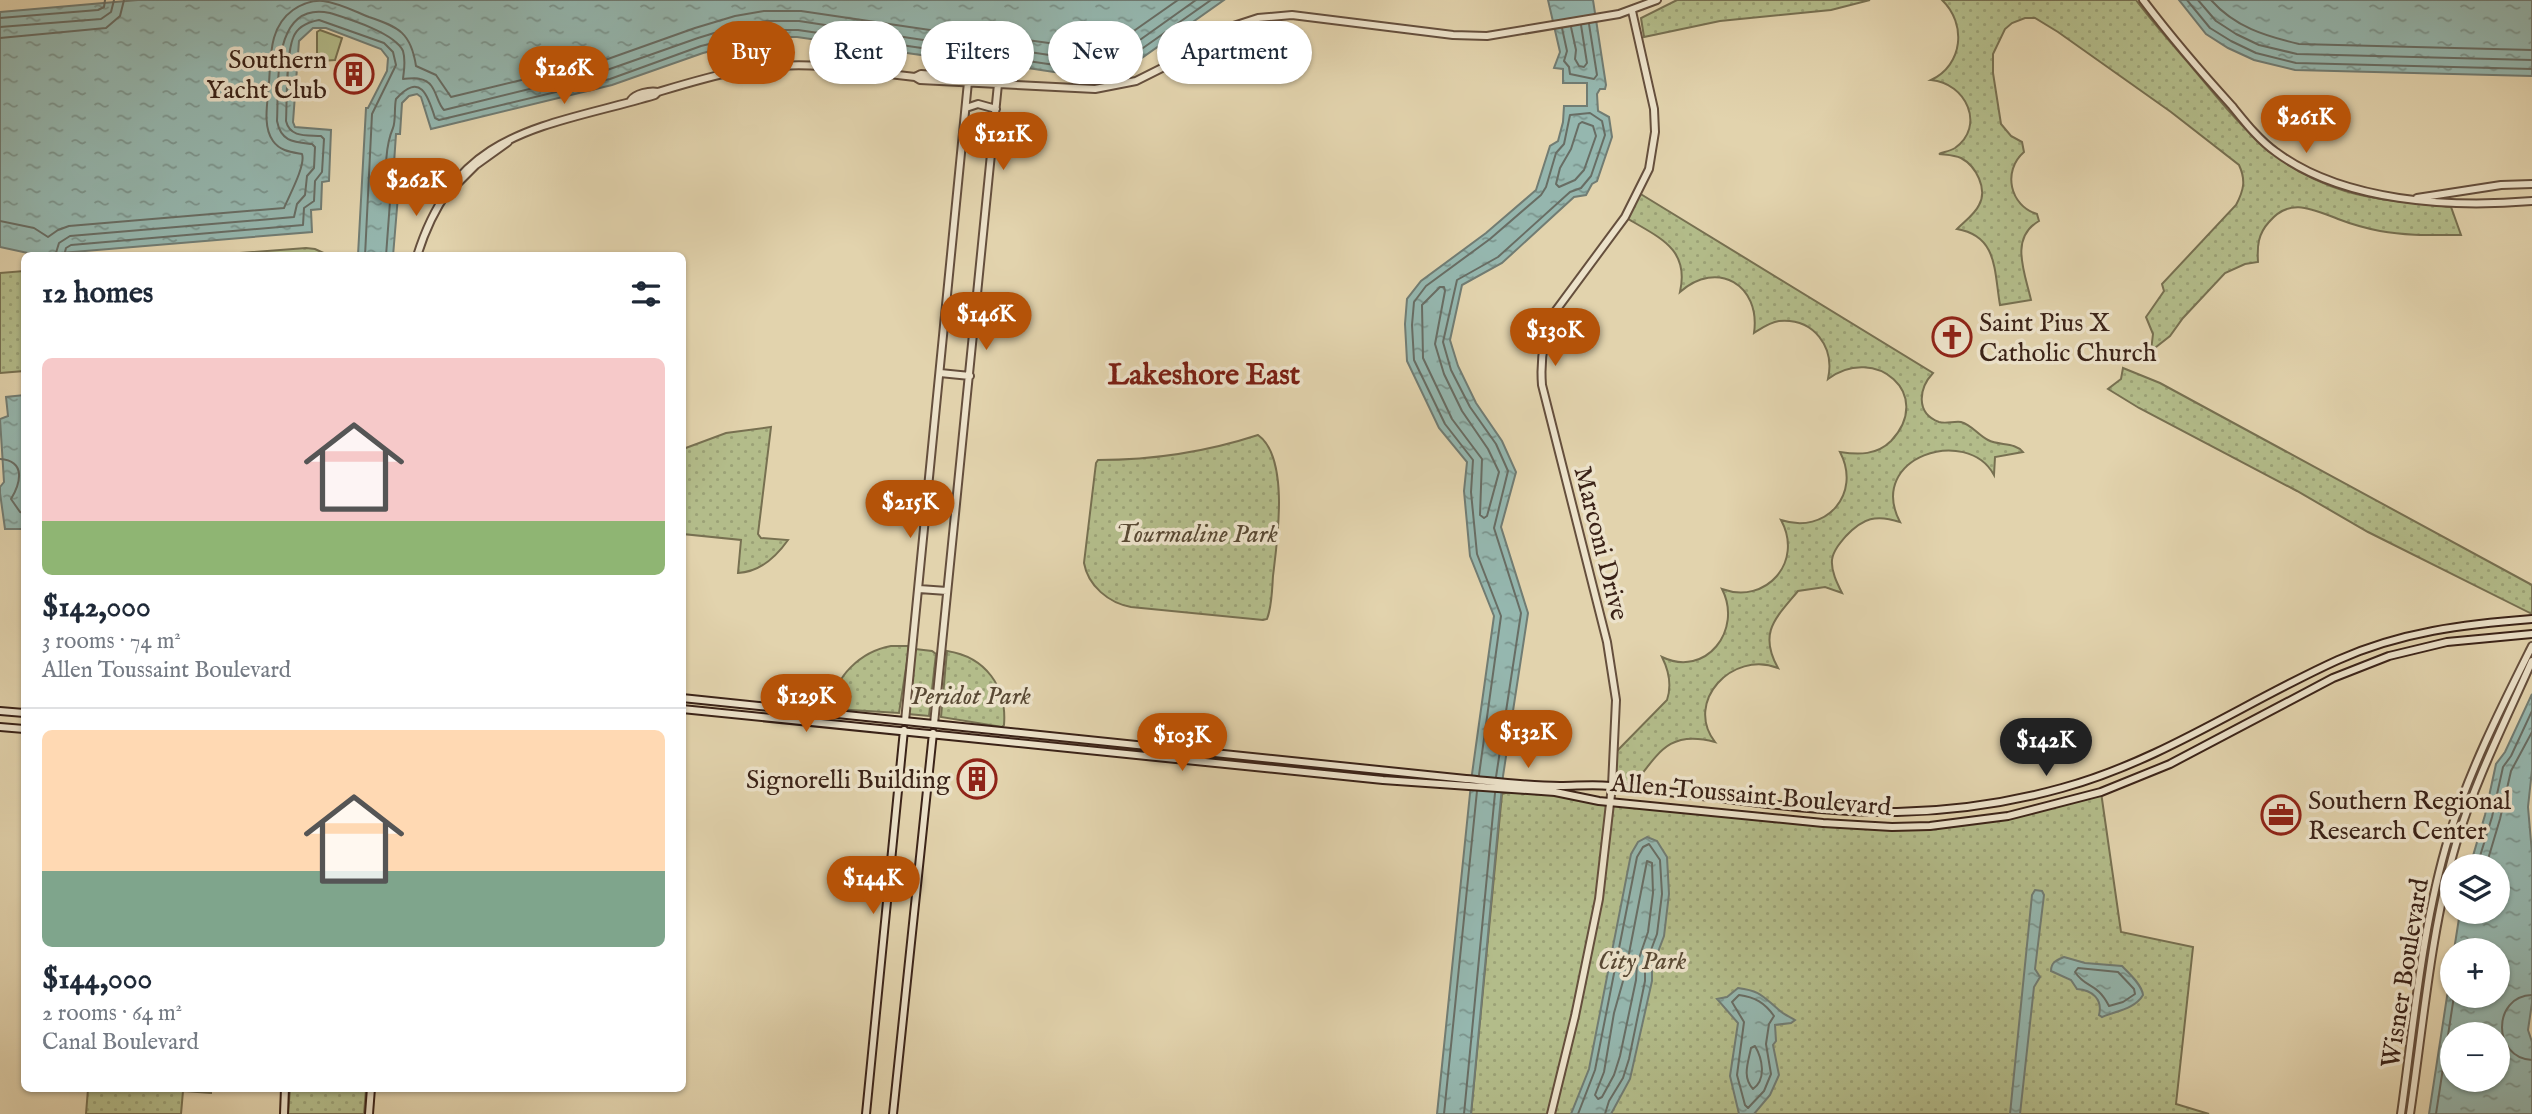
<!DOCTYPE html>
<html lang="en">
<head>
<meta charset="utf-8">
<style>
  :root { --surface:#fff; --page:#f6f6f7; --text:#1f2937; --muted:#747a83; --line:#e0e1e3; --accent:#b45309 }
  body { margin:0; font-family:"IM FELL English",serif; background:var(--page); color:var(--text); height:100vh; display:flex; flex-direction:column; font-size:26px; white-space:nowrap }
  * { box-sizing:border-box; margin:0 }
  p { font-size:23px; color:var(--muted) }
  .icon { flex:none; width:38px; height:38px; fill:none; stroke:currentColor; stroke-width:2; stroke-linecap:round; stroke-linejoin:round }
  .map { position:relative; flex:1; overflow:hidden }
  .panel { position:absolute; left:21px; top:252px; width:665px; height:840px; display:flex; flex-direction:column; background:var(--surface); border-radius:10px; box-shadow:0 2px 5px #0004 }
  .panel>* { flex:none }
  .top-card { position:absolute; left:707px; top:21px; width:665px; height:63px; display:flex; gap:14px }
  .fabs { position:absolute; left:2440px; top:854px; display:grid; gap:14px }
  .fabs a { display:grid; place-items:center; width:70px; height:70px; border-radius:50%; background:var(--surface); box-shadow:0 2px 5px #0004; font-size:35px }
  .price { position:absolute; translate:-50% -60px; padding:0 16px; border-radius:24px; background:var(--accent); color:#fff; font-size:23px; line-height:46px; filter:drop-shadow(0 2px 4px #0008) }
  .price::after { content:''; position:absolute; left:50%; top:42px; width:21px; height:16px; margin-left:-10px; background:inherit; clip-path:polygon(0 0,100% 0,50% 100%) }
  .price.current { background:#222; color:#fff }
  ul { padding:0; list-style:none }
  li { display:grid; align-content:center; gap:14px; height:371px; padding:0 21px }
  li+li { border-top:2px solid var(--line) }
  li span { display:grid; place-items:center; height:217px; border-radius:10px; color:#555 }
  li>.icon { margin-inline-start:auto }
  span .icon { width:126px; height:126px; fill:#fffc; stroke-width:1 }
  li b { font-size:30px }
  h2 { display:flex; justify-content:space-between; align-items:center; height:84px; padding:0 21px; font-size:30px }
  .tag { padding:0 24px; border-radius:32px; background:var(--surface); box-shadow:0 2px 5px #0004; font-size:24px; line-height:63px }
  .tag.current { background:var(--accent); color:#fff }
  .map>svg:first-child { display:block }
  .grass { fill:url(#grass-dots); stroke:#777051; stroke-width:2 }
  .garden { fill:#b3bc8a; stroke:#777051; stroke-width:2 }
  .water { fill:url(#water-ripples); stroke:#717c73; stroke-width:2; fill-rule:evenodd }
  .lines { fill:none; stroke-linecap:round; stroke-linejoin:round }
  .shore { stroke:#686d64; stroke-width:2 }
  .tertiary-casing { stroke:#654f3d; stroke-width:10 }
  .secondary-casing { stroke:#3b2318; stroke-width:10 }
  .tertiary { stroke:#ece2ca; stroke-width:6 }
  .secondary { stroke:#ece2ca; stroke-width:6 }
  .labels { text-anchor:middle; stroke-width:7; stroke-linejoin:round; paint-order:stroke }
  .poi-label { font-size:26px; fill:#3b2318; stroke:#ece2ca; text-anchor:end }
  .park-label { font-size:26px; font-style:italic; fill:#594934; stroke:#ece2ca }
  .street-label { font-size:26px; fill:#3b2318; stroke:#ece2ca }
  .quarter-label { font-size:30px; font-weight:bold; fill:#7a1f14; stroke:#ece2ca }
</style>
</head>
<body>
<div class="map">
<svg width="2532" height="1114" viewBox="0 0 2532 1114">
  <defs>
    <pattern id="grass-dots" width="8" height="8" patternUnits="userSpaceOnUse" patternTransform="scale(1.75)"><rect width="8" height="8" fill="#b3bc8a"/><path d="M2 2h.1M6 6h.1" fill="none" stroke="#9ba176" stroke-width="1.8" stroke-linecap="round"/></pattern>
    <pattern id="water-ripples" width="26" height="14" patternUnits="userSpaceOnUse" patternTransform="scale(1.75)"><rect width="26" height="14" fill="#95b7af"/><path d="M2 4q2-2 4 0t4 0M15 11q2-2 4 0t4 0" fill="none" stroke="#7b948d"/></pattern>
  </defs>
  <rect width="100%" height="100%" fill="#e2d3ad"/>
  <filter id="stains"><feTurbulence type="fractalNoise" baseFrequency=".00286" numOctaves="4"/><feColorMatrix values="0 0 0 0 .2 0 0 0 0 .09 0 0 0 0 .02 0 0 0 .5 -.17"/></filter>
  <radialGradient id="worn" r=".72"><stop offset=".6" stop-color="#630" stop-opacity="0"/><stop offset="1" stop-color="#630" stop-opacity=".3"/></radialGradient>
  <path class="grass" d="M 1677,0 L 1870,0 L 1831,10 L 1720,21 L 1644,37 L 1641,18 Z
    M 1942,0 L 2136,0 C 2153,23 2172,44 2191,66 C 2237,121 2272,169 2345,191 C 2379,201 2416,203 2451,207 L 2461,235 C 2434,235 2407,236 2380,231 C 2365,228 2351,224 2338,219 C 2312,209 2290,197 2269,222 C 2258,234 2257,246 2258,262 L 2245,264 L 2225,273 L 2183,318 L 2170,336 L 2151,351 L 2153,334 L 2146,317 L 2164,291 L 2162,284 L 2236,205 C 2244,190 2246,180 2239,165 L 2171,112 L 2058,32 L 2035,18 L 2025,18 L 2012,23 L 2005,29 L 1993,54 L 1993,73 L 2001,124 L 2011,136 L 2022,142 L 2024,152 C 2002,171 2010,206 2037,214 L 2039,221 C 2009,238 2025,273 2031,300 L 2000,305 C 1994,271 1998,236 1957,229 C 1965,221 1975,214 1979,205 C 1988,189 1976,166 1961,158 C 1954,155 1947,155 1939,154 C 1944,152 1950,151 1955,148 C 1986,126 1966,83 1931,80 C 1963,65 1967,24 1942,0 Z
    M 1639,193 L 1933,373 C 1919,388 1915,413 1939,422 C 1946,424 1954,421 1961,422 C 1972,425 1978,435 1988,440 C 1999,446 2015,442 2023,452 L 1995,457 L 1994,475 C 1967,425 1866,457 1900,522 C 1876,514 1863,518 1846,536 C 1840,543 1833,551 1832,560 C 1831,571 1837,583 1842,593 L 1825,587 L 1798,591 C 1776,618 1758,632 1778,668 C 1732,650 1684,702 1715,742 C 1667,729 1658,755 1631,788 L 1612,786 L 1615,753 L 1667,700 C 1672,685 1669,671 1662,657 C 1706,678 1743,630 1722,589 C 1766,605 1804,562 1781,520 C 1826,535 1862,494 1840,452 C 1859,455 1877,455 1891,441 C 1935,394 1875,344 1828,379 C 1835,347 1814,318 1779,321 C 1770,322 1762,328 1754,333 C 1761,285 1717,259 1680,292 C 1690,247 1657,237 1625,217 Z
    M 306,248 L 315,249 L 328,255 L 213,255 Z
    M 24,271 L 24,371 L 0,373 L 0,273 Z
    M 2123,368 L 2160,383 L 2532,585 L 2532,614 L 2368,532 L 2297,491 L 2139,408 L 2108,389 L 2121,379 Z
    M 771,427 L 758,534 L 761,538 L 788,540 C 776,557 760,572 738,573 L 741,540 L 683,534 L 683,449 L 726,433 Z
    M 1258,435 C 1290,458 1277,542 1273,576 C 1272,590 1272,606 1267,619 L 1263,620 L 1131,607 C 1109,603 1088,586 1084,563 L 1096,463 L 1098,460 C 1154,460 1206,452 1258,435 Z
    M 891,646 L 908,646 L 909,649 L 899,713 L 835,709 C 830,677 863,651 891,646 Z
    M 915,649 L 932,651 L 936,654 L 929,716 L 908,714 Z
    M 947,651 C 986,657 1007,687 1004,725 L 1002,727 L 941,717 Z
    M 1519,789 L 1586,798 L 1859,826 L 1975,822 L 2101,792 L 2121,932 L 2193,947 L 2176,1104 L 2209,1114 L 1471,1114 L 1502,794 Z
    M 88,1089 L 88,1088 L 211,1089 L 211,1093 L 183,1091 L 181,1114 L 86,1114 Z
    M 290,1089 L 366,1089 L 364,1114 L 288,1114 Z"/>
  <path class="garden" d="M 320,30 L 342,38 L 335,60 L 321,61 L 317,55 L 317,32 Z"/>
  <path class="water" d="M 138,0 L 1224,0 L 1129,67 L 1106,72 L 1078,74 L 1054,72 L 987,62 L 955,60 L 797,37 L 767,37 L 703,53 L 612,85 L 431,129 L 421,97 L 417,94 L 409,96 L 402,103 L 400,134 L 396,134 L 393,178 L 399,184 L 393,256 L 358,255 L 366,108 L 368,108 L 387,71 L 388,58 L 381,49 L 326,28 L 313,28 L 299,41 L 293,122 L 295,127 L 331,130 L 329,181 L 322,182 L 321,209 L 311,210 L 312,232 L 37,255 L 0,247 L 0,12 Z
    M 1548,0 L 1593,0 L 1606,85 L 1605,89 L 1600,89 L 1597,94 L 1598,111 L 1609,117 L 1612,137 L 1597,181 L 1592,184 L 1586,195 L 1574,197 L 1502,263 L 1462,285 L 1450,340 L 1458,366 L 1476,403 L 1502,441 L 1516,472 L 1501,527 L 1528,613 L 1503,776 L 1471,1114 L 1437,1114 L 1472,774 L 1494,616 L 1470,556 L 1464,491 L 1467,462 L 1439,428 L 1407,361 L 1405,324 L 1407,299 L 1421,281 L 1486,233 L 1536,190 L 1550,146 L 1558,141 L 1563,122 L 1564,106 L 1587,106 L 1587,83 L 1563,83 L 1563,69 L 1554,68 L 1560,52 Z
    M 2179,0 L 2532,0 L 2532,76 L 2295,70 L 2254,60 L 2228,48 L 2206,34 Z
    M 24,395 L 24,529 L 5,529 L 0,493 L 0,487 L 4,482 L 0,419 L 8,416 L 6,397 Z
    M 2532,694 L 2532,770 L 2528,807 L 2532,853 L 2532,1003 L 2528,1030 L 2532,1042 L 2532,1114 L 2429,1114 L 2452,964 L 2452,996 L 2497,996 L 2497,950 L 2454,950 L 2460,912 L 2497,912 L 2497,866 L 2470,866 L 2485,815 L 2496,764 L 2505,752 ZM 2452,1034 L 2497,1034 L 2497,1080 L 2452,1080 Z
    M 1647,837 L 1657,841 L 1667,857 L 1669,894 L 1664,936 L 1652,968 L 1652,981 L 1630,1079 L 1611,1114 L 1571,1114 L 1589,1069 L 1631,854 L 1638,842 Z
    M 2035,890 L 2042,891 L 2044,895 L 2035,969 L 2040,977 L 2034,987 L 2020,1114 L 2010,1114 L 2032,895 Z
    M 2064,957 L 2085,963 L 2122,966 C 2129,973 2142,985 2143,995 C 2135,1009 2116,1011 2102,1017 L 2099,1015 C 2103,999 2092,990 2077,989 L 2071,980 L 2051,971 C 2051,962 2057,960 2064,957 Z
    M 1738,988 C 1761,991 1762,996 1779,1010 C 1783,1014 1790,1017 1795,1020 L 1791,1023 L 1775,1025 L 1776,1041 L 1773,1045 L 1779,1075 L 1770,1095 L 1754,1114 L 1739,1114 L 1730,1076 L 1738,1023 L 1717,999 L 1727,997 Z"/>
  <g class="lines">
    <path class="shore" d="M 2187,0 L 2210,28 L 2231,41 L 2256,53 L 2296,63 L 2532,69
      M 2198,0 L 2216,21 L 2236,34 L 2259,45 L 2297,54 L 2532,60
      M 2211,0 C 2235,27 2265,36 2299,44 L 2532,50
      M 0,18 L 98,10 L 104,7 L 105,0
      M 0,27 L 101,19 L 111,12 L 114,0
      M 1571,27 L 1576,50 L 1575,59 L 1579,66 L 1584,67 L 1587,63 L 1581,25
      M 1562,28 L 1567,51 L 1564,61 L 1569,67 L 1570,74 L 1594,79 L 1597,75 L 1589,24
      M 0,38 L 106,28 L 120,16 L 124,0
      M 1582,122 L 1593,126 L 1596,136 L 1584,170 L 1575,180 L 1559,187 L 1556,184 L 1560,168 L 1571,149 L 1579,124 Z
      M 0,221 L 34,228 L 48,237 L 58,230 L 69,226 L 284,208 C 289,196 306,165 302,154 C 291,152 280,151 273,141 C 262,126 268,101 269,83 C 271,56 269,27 293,10 C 302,4 312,0 323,1 C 339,3 354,11 369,17 C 399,27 411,33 416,66 L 436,75 L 451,97 L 605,60 L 695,28 L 735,16 L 764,11 L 801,11 L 957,34 L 990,35 L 1078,47 L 1118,42 L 1178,0
      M 55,256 L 59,243 L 70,236 L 294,217 L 297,204 L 305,195 L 307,176 L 314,168 L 315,147 L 312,144 C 294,142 281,142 277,121 C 279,85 271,0 330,13 C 349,19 395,33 403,51 C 406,61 404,69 403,79 C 408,79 415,77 420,79 C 437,82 435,101 444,110 L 607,70 L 698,38 L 737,26 L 767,21 L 799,21 L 956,45 L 989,46 L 1056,56 L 1104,56 L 1123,52 L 1196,0
      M 64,256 L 66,248 L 71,245 L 303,225 L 304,208 L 314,201 L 315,181 L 322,172 L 324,139 L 321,136 C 307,135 290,138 286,121 C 287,101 286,56 293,38 C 297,27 308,22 319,20 L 384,43 L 393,52 L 396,65 L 372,114 L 365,256
      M 386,256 L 391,188 C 382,174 387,142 393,128 C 396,120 394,108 396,99 C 420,72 428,95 435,118 L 439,120 L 610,79 L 701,46 L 767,30 L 798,30 L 956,53 L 988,55 L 1055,65 L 1105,65 L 1126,60 L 1211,0
      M 1440,287 L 1444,287 L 1445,291 L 1435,344 L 1444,374 L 1462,411 L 1488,449 L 1499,472 L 1487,516 L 1484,518 L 1480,515 L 1482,459 L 1452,419 L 1423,358 L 1422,305 Z
      M 0,459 C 27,461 20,484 11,499 L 20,512 L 24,513
      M 1479,775 L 1501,616 L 1477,554 L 1471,492 L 1473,460 L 1445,424 L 1414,360 L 1412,325 L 1414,302 L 1426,286 L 1490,239 L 1541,195 L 1546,187 L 1556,153 L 1564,144 L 1570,115 L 1590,113 L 1602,121 L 1605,135 L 1591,176 L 1581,188 L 1570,192 L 1498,257 L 1457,280 L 1443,342 L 1451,370 L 1470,407 L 1496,444 L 1508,471 L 1494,528 L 1521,613 L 1496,777
      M 1647,861 L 1652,863 L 1653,893 L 1648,932 L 1637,964 L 1636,980 L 1620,1056 L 1614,1075 L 1602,1097 L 1598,1099 L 1595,1095 L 1604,1072 L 1614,1013 L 1625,974 Z
      M 2477,866 L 2492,817 L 2503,767 L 2511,756 L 2532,711
      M 2486,866 L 2500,819 L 2511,771 L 2532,732
      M 2078,968 L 2118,972 L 2134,989 L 2135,994 L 2123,1002 L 2109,1006 C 2097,982 2086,989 2075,972 Z
      M 1739,995 C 1755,997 1765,1003 1774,1016 L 1769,1024 L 1766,1044 L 1771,1074 L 1764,1091 L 1748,1108 L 1745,1105 L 1737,1075 L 1744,1022 L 1732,1002 Z
      M 2532,995 C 2492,996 2492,1058 2532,1060
      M 1755,1046 C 1762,1058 1767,1079 1753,1089 C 1742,1077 1748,1063 1751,1048 Z
      M 1444,1114 L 1477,791
      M 1464,1114 L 1495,793
      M 1578,1114 L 1595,1070 L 1637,857 L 1643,847 L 1649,844 L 1660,860 L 1662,894 L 1657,934 L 1645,966 L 1645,981 L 1629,1059 L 1623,1078 L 1609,1101 L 1605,1114
      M 2436,1114 L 2454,996"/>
    <g class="tertiary-casing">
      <path id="tertiary" d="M 2143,0 C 2171,37 2201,72 2232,106 C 2245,122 2259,140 2276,152 C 2343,202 2451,208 2532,201
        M 822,66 L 825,69 L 840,71 L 846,69
        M 915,77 L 921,74 L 964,77 L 968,82
        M 631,100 C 635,94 650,90 658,92
        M 966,108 L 978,104 L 996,109
        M 446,195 L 476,165 L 508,142
        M 2417,198 L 2501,185 L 2532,184
        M 417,256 C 457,128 544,128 655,95 L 658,92 C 718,74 757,62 822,66 L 825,64 L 846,69 L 915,77 L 920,80 L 1095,89 L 1136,81 L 1164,67 L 1218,31 L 1258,18 L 1292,15 L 1453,35 L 1487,36 L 1619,14 L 1657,0
        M 940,373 L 970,376
        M 919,589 L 947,591
        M 905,721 L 968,82
        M 934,724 L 998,84
        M 1551,1114 L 1575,1016 L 1599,899 L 1612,786 L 1616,700 L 1607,642 L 1542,385 C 1540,359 1543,337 1554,313 L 1625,217 L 1649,169 L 1655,132 L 1654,109 L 1632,11
        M 2401,1114 C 2414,1022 2422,925 2449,836 C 2470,769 2501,708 2532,646
        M 2410,1114 C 2423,1027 2431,928 2456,844 C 2475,781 2505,722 2532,661"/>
    </g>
    <g class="secondary-casing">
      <path id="secondary" d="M 682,698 L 1466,779 C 1498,782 1529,786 1560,786 C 1577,786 1593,784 1610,786 C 1706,794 1802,813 1897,812 C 1953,811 2008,803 2062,788 C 2161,761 2245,702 2338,660 C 2400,632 2465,624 2532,619
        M 682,709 L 1383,780 L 1555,792 L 1599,801 L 1823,823 L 1892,827 L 1930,826 L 2008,816 L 2101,792 L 2170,764 L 2333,678 L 2389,656 L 2447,642 L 2532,634
        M 0,711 L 24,713
        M 0,727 L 24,729
        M 284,1114 L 285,1088
        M 369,1114 L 371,1088
        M 866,1114 L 904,730
        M 893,1114 L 933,733"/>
    </g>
    <use href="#tertiary" class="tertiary"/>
    <use href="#secondary" class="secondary"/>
  </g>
  <defs>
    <g id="building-ring" transform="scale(2.0125)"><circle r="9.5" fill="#ece2ca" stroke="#8f2418" stroke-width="1.5"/><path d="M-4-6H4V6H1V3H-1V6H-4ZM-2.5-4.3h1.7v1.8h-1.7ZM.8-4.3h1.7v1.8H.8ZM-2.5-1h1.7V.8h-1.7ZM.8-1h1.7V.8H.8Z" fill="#8f2418"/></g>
    <g id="church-ring" transform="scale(2.0125)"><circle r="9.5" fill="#ece2ca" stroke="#8f2418" stroke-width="1.5"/><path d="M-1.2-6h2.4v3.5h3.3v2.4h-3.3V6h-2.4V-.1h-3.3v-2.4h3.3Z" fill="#8f2418"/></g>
    <g id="office-ring" transform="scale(2.0125)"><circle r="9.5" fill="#ece2ca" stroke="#8f2418" stroke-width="1.5"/><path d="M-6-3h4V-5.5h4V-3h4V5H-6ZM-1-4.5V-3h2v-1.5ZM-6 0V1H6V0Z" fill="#8f2418"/></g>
  </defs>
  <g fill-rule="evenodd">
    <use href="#building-ring" x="354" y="74"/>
    <use href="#church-ring" x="1952" y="337"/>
    <use href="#building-ring" x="977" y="779"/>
    <use href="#office-ring" x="2281" y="815"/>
  </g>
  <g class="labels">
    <g class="poi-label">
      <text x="327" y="68">Southern<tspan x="327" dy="30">Yacht Club</tspan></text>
      <text x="1979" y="331" text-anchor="start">Saint Pius X<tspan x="1979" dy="30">Catholic Church</tspan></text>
      <text x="950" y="788">Signorelli Building</text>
      <text x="2308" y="809" text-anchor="start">Southern Regional<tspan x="2308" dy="30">Research Center</tspan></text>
    </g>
    <g class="park-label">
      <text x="1197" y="542">Tourmaline Park</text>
      <text x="971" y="704">Peridot Park</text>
      <text x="1642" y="969">City Park</text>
    </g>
    <g class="street-label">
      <text transform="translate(1602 543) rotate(76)" y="9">Marconi Drive</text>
      <text transform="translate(1751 794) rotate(5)" y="9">Allen Toussaint Boulevard</text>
      <text transform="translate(2404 973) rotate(-81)" y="9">Wisner Boulevard</text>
    </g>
    <g class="quarter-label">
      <text x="1204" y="384">Lakeshore East</text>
    </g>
  </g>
  <rect width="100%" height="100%" filter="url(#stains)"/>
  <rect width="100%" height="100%" fill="url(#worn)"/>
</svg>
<div class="fabs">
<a><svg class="icon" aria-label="layers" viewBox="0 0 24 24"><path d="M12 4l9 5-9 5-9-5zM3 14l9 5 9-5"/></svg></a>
<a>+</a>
<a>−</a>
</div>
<b class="price" style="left:564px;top:106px">$126K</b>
<b class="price" style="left:2306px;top:155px">$261K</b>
<b class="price" style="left:1003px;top:172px">$121K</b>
<b class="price" style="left:416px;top:218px">$262K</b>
<b class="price" style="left:986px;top:352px">$146K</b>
<b class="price" style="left:1555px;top:368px">$130K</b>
<b class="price" style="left:910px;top:540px">$215K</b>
<b class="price" style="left:806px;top:734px">$129K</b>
<b class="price" style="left:1528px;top:770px">$132K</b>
<b class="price" style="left:1182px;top:773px">$103K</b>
<b class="price current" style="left:2046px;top:778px">$142K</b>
<b class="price" style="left:873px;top:916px">$144K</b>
<div class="top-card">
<a class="tag current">Buy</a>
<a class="tag">Rent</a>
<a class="tag">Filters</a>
<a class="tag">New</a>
<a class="tag">Apartment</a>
</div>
<section class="panel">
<h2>12 homes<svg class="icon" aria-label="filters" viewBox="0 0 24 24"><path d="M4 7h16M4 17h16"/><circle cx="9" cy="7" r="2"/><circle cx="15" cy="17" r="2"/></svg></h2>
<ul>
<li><span style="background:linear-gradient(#f6c9c9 75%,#8fb573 0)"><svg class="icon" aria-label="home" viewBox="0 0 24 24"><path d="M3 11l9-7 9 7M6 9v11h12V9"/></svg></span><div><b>$142,000</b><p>3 rooms · 74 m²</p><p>Allen Toussaint Boulevard</p></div></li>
<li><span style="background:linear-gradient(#ffd9b3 65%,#7fa58c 0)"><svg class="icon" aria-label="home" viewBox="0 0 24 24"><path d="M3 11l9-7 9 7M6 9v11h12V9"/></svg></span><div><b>$144,000</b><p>2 rooms · 64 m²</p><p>Canal Boulevard</p></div></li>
</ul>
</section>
</div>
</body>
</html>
